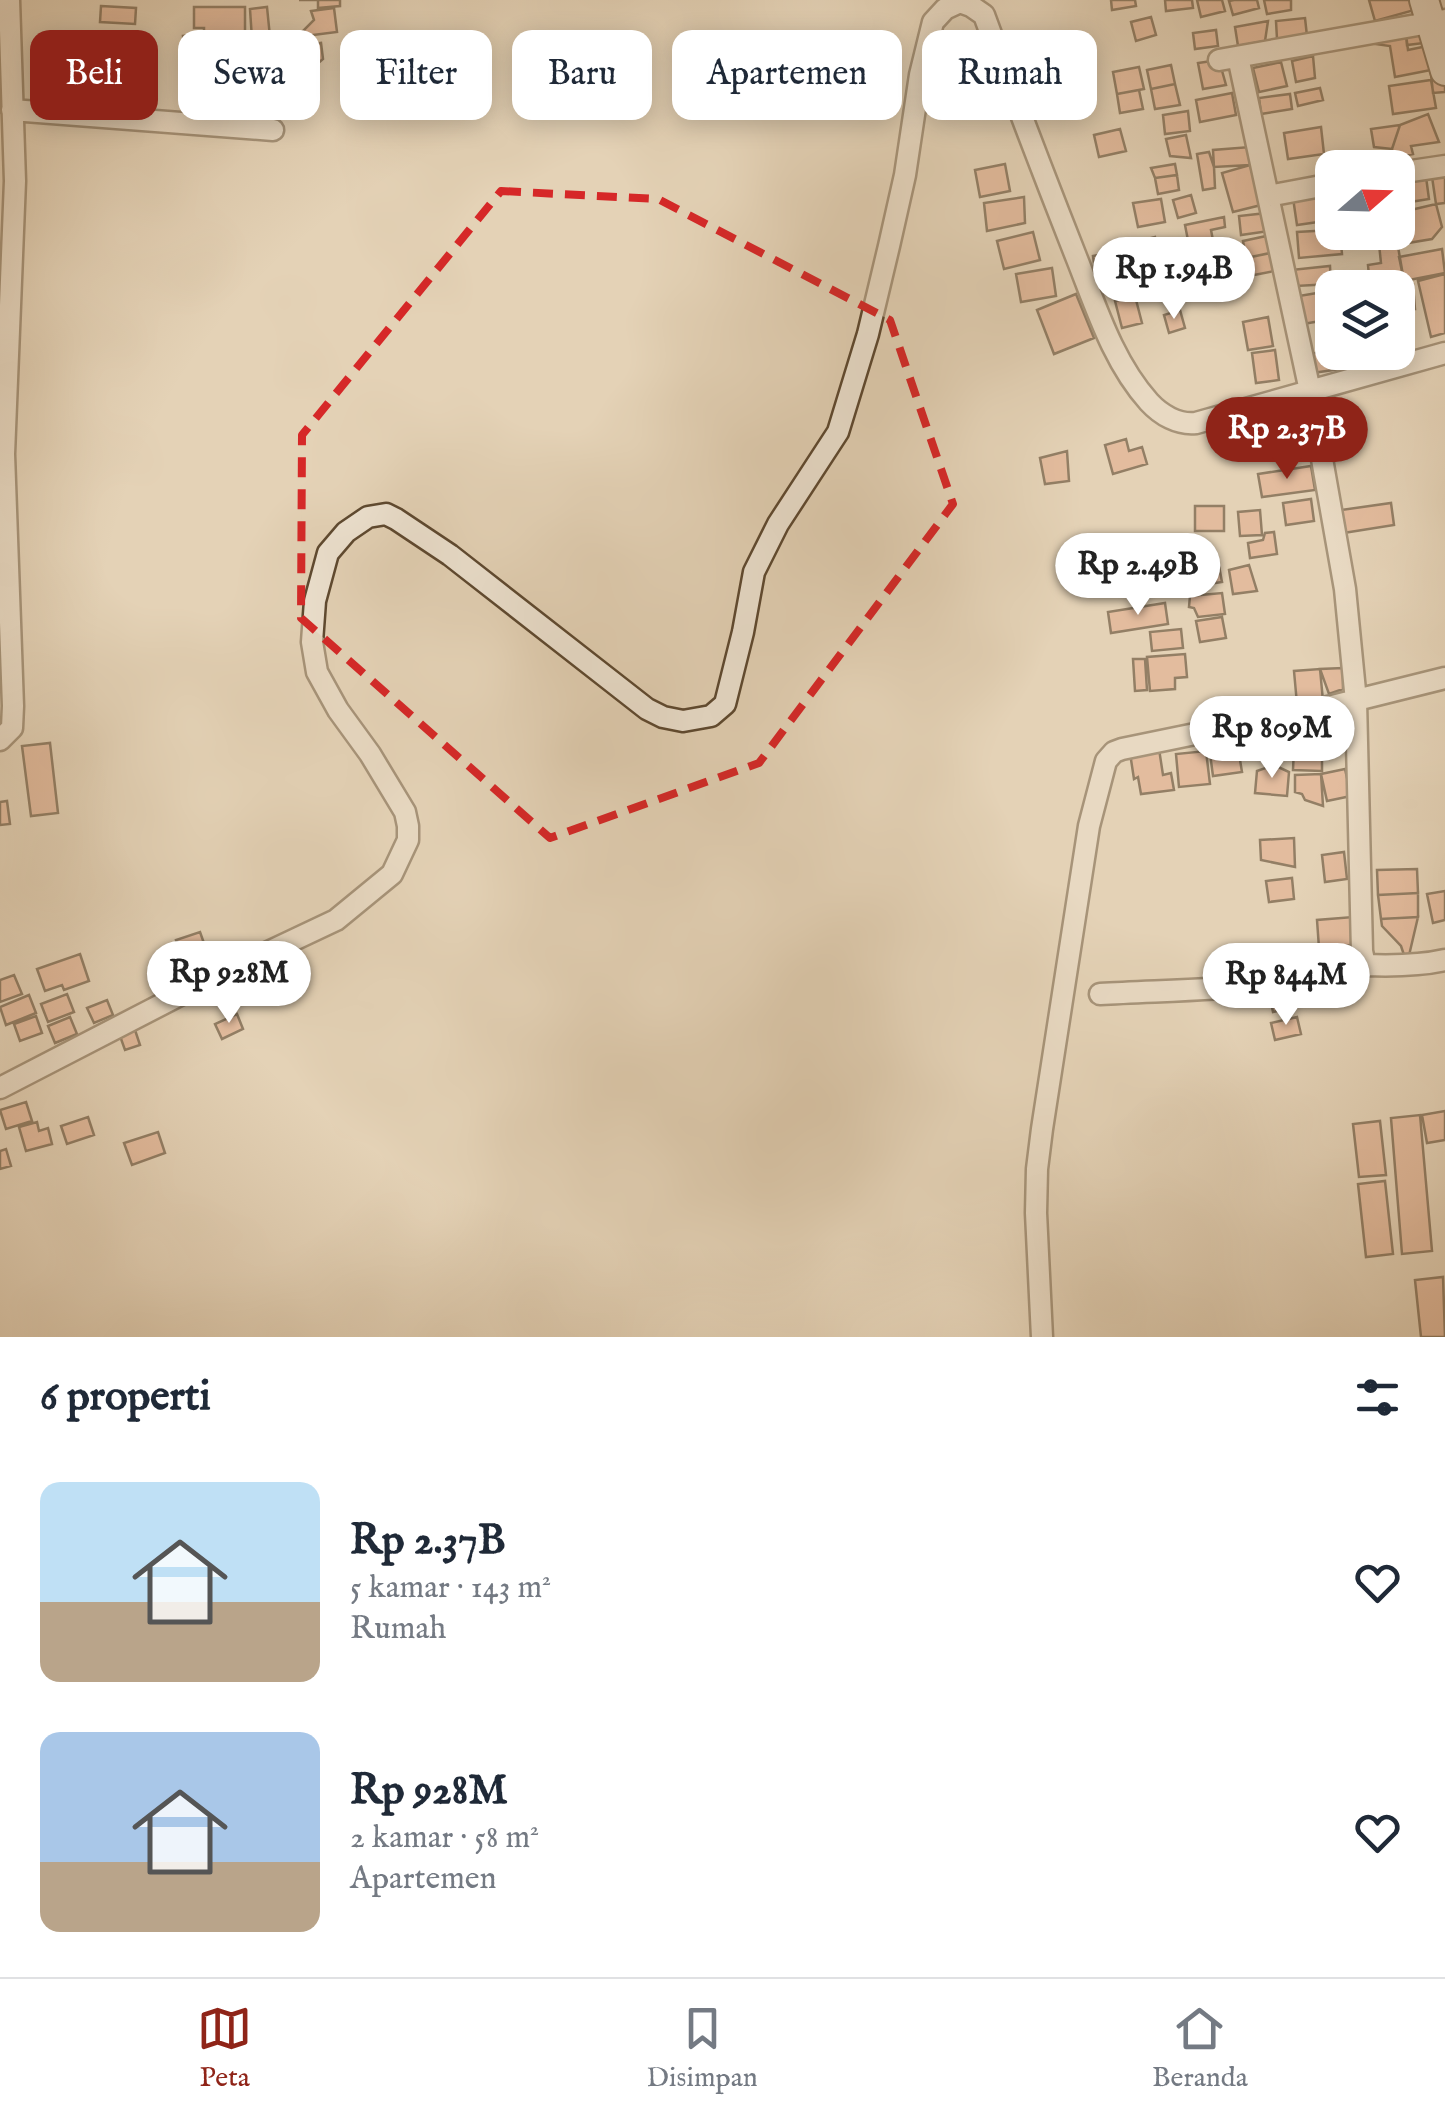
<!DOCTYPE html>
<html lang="id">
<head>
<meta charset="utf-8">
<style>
  :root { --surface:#fff; --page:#f6f6f7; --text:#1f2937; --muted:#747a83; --line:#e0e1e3; --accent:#8f2418 }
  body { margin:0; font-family:"IM FELL English",serif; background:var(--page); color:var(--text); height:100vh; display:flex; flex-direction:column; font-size:38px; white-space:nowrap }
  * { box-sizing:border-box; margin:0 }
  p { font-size:32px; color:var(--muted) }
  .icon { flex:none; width:55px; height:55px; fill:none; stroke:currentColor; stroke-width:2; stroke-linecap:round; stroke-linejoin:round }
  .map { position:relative; height:1337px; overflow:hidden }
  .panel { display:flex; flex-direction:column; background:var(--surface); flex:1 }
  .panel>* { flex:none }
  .guide { position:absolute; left:30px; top:30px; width:1385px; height:90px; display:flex; gap:20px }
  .needle { width:65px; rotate:70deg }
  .fabs { position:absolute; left:1315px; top:150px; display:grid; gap:20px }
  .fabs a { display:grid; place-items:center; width:100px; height:100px; border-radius:20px; background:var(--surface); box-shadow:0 5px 25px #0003; font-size:50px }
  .price { position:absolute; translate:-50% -85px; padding:0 22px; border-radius:35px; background:#fff; color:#222; font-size:32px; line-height:65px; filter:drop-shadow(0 2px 5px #0008) }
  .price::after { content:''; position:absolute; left:50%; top:60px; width:30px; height:22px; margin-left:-15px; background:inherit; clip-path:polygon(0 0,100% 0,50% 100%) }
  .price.selected { background:var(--accent); color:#fff }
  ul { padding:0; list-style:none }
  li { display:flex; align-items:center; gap:30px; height:250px; padding:0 40px }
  li span { display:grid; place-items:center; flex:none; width:280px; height:200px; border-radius:20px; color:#555 }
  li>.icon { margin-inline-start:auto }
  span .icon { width:120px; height:120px; fill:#fffc; stroke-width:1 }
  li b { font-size:42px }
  h2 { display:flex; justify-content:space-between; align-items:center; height:120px; padding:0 40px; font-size:42px }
  .tag { padding:0 35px; border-radius:20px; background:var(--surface); box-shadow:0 5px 25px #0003; font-size:35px; line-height:90px }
  .tag.selected { background:var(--accent); color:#fff }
  .tab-bar { display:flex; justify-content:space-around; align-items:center; height:140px; border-top:2px solid var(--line); background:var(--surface); font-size:28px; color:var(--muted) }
  .tab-bar a { display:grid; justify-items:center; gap:5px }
  .tab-bar .selected { color:var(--accent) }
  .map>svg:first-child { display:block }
  .building { fill:#e3a382; stroke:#311b04; stroke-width:2.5 }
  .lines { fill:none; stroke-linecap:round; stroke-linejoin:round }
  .minor-casing { stroke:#5e4930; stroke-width:25 }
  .secondary-casing { stroke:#311b04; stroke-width:32 }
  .minor { stroke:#ede2d0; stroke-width:20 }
  .secondary { stroke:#ede2d0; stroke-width:28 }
  .marked { fill:none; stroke:#d62828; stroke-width:8; stroke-dasharray:20 12; stroke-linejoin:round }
</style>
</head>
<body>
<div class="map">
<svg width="1445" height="1337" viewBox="0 0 1445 1337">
  <rect width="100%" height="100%" fill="#e4d2b6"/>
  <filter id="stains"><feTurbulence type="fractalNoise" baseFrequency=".002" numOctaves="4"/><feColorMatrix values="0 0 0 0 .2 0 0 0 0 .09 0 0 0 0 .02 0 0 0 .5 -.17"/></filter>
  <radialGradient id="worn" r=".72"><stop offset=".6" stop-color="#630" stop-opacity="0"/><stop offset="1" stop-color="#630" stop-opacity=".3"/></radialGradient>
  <path class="building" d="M 299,0 L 340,0 L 340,6 L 318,8 L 318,0 Z
    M 1111,0 L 1135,0 L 1136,6 L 1112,10 Z
    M 1165,0 L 1192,0 L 1193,8 L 1166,11 Z
    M 1197,0 L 1222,0 L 1225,11 L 1201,17 Z
    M 1234,0 L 1257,0 L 1259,8 L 1233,15 L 1229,1 Z
    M 1264,0 L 1291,0 L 1291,10 L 1267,14 Z
    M 1369,0 L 1415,0 L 1418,9 L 1375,21 Z
    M 101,6 L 136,8 L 135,24 L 100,22 Z
    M 194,7 L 245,7 L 245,36 L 204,35 L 204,28 L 194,28 Z
    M 267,7 L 270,37 L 252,39 L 250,9 Z
    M 334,8 L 337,32 L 297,37 L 314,20 L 311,11 Z
    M 1151,17 L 1156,35 L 1136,41 L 1131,22 Z
    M 1305,18 L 1307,36 L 1277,39 L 1276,21 Z
    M 1268,21 L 1265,41 L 1238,46 L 1235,27 Z
    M 1422,25 L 1424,43 L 1407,45 L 1405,27 Z
    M 1405,27 L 1408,50 L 1432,45 L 1436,69 L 1395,77 L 1390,46 L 1375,44 L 1373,32 Z
    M 1216,30 L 1218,46 L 1195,49 L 1193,33 Z
    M 195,35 L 196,50 L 185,55 L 183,36 Z
    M 321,43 L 323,59 L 301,78 L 293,67 L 298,46 Z
    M 266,44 L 270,79 L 234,83 L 239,48 Z
    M 1313,56 L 1315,78 L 1296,82 L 1292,61 Z
    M 1219,60 L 1226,85 L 1203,89 L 1198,63 Z
    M 1281,62 L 1287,86 L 1259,92 L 1253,68 Z
    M 1171,65 L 1175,84 L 1151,89 L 1147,70 Z
    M 1139,67 L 1144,89 L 1117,94 L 1113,72 Z
    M 1445,73 L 1445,92 L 1433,93 L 1431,74 Z
    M 1431,80 L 1436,108 L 1393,114 L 1389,86 Z
    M 1175,84 L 1180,105 L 1155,109 L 1151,89 Z
    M 1320,88 L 1323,100 L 1298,106 L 1295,93 Z
    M 1139,90 L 1143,109 L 1120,113 L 1117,94 Z
    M 1232,93 L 1236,115 L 1200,122 L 1196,100 Z
    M 1290,94 L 1292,109 L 1261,114 L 1259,98 Z
    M 1188,111 L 1190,131 L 1165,134 L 1163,115 Z
    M 1428,114 L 1439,142 L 1411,146 L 1413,154 L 1393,158 L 1392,149 L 1400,125 Z
    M 1400,125 L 1392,149 L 1374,147 L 1371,129 Z
    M 1321,127 L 1324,154 L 1288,159 L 1284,133 Z
    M 1120,129 L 1126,151 L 1099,157 L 1094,135 Z
    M 1186,135 L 1191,158 L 1170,156 L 1166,139 Z
    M 1250,147 L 1250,165 L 1214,167 L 1213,150 Z
    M 1209,152 L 1214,167 L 1215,188 L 1203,190 L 1197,154 Z
    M 1005,164 L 1010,191 L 980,197 L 975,170 Z
    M 1175,164 L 1177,175 L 1155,178 L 1151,168 Z
    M 1250,165 L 1261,205 L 1233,212 L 1222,173 Z
    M 1445,167 L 1445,203 L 1436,204 L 1431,170 Z
    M 1177,175 L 1179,190 L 1158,194 L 1155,178 Z
    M 1426,177 L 1429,199 L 1410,202 L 1407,180 Z
    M 1332,191 L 1332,220 L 1297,225 L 1293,198 Z
    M 1191,195 L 1196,213 L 1178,218 L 1173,200 Z
    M 1024,197 L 1025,223 L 987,231 L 984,203 Z
    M 1161,199 L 1165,222 L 1138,227 L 1133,203 Z
    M 1436,204 L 1442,227 L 1432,239 L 1402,244 L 1398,213 Z
    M 1267,213 L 1269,231 L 1241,235 L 1239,216 Z
    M 1224,217 L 1225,227 L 1211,230 L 1216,256 L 1192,261 L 1185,225 Z
    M 1332,230 L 1332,232 L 1340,232 L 1342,254 L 1299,258 L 1297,232 Z
    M 1033,232 L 1040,260 L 1004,269 L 997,241 Z
    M 1271,235 L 1280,251 L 1246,258 L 1243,241 Z
    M 1155,237 L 1159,252 L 1128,259 L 1124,245 Z
    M 1397,241 L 1404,281 L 1370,287 L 1368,265 L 1381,263 L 1379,244 Z
    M 1442,249 L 1445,273 L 1404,281 L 1399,257 Z
    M 1114,252 L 1118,276 L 1096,279 L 1093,256 Z
    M 1276,252 L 1279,270 L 1249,276 L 1246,258 Z
    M 1161,256 L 1165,290 L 1135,296 L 1125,265 Z
    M 1330,266 L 1331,284 L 1296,286 L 1291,270 Z
    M 1052,268 L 1056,296 L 1021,302 L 1016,274 Z
    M 1445,274 L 1445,333 L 1431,337 L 1418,281 Z
    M 1413,284 L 1415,309 L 1398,310 L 1398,288 L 1371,288 Z
    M 1329,291 L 1332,319 L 1303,324 L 1299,296 Z
    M 1076,294 L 1094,338 L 1054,354 L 1037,310 Z
    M 1135,296 L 1142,323 L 1122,328 L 1115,301 Z
    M 1180,310 L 1185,328 L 1169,333 L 1164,315 Z
    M 1268,317 L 1273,346 L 1248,350 L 1243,322 Z
    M 1398,319 L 1404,319 L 1406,336 L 1398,337 Z
    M 1332,349 L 1332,352 L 1344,352 L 1348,368 L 1312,373 L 1307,355 Z
    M 1275,350 L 1279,380 L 1256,383 L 1252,353 Z
    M 1126,439 L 1129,451 L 1142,447 L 1147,464 L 1113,474 L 1105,445 Z
    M 1067,451 L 1069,481 L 1045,484 L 1040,458 Z
    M 1311,466 L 1315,490 L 1262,497 L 1258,474 Z
    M 1311,499 L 1314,521 L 1286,525 L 1283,503 Z
    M 1391,503 L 1394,525 L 1337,534 L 1334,511 Z
    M 1195,506 L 1224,506 L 1224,531 L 1195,531 Z
    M 1260,510 L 1262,535 L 1240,536 L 1238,512 Z
    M 1274,532 L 1277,554 L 1250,558 L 1248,543 L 1263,540 L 1265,533 Z
    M 1249,565 L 1257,591 L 1233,594 L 1229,570 Z
    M 1219,566 L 1222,582 L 1196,586 L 1193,571 Z
    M 1176,569 L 1180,591 L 1157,595 L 1153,573 Z
    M 1222,593 L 1225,614 L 1198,617 L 1194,608 L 1189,607 L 1190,596 Z
    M 1165,603 L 1168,624 L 1111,633 L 1108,612 Z
    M 1222,617 L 1226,638 L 1200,642 L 1196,621 Z
    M 1181,629 L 1183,648 L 1152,651 L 1150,632 Z
    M 1185,654 L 1187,677 L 1175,678 L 1175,689 L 1150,691 L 1147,657 Z
    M 1133,659 L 1145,659 L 1147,690 L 1135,691 Z
    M 1343,668 L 1343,689 L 1329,694 L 1320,669 Z
    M 1320,669 L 1323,701 L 1297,704 L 1294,671 Z
    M 1237,742 L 1242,772 L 1213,776 L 1209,746 Z
    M 50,743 L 58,813 L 31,816 L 22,746 Z
    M 1294,748 L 1322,750 L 1322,771 L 1293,770 Z
    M 1159,749 L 1163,775 L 1171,773 L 1174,790 L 1141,794 L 1138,777 L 1134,779 L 1130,753 Z
    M 1206,751 L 1210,784 L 1179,787 L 1176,754 Z
    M 1274,765 L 1289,772 L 1287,796 L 1255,793 L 1257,771 Z
    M 1345,769 L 1351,796 L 1327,801 L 1321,774 Z
    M 1321,774 L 1323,806 L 1305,800 L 1302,794 L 1295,792 L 1295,775 Z
    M 7,801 L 10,824 L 0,825 L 0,802 Z
    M 1294,838 L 1295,867 L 1261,860 L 1260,840 Z
    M 1344,852 L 1347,879 L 1325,882 L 1322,855 Z
    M 1417,869 L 1418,893 L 1378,895 L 1377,870 Z
    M 1292,878 L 1294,899 L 1269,902 L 1266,881 Z
    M 1445,891 L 1445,920 L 1433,923 L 1427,894 Z
    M 1418,893 L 1418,917 L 1381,919 L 1378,895 Z
    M 1353,917 L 1355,945 L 1319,948 L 1317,920 Z
    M 1418,917 L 1407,964 L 1401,946 L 1382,926 L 1381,919 Z
    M 200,932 L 212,966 L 193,973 L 187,957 L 182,959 L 176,940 Z
    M 80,954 L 89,981 L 64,990 L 62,985 L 45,991 L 37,969 Z
    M 14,975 L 22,994 L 0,1002 L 0,980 Z
    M 1293,989 L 1296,1007 L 1273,1012 L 1269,993 Z
    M 67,994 L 74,1012 L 48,1022 L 41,1004 Z
    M 29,995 L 36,1013 L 6,1025 L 0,1007 Z
    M 107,1000 L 113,1015 L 94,1023 L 87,1008 Z
    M 237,1014 L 243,1029 L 222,1039 L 215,1024 Z
    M 36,1016 L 42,1033 L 20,1041 L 14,1024 Z
    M 70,1017 L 77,1034 L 55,1043 L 48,1026 Z
    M 1297,1017 L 1301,1034 L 1275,1040 L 1271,1023 Z
    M 135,1030 L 140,1045 L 125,1050 L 120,1036 Z
    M 26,1102 L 32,1121 L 6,1129 L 0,1110 Z
    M 1445,1111 L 1445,1140 L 1427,1143 L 1422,1115 Z
    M 1420,1115 L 1432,1251 L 1402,1254 L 1391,1118 Z
    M 88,1117 L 94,1135 L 67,1144 L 61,1126 Z
    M 1380,1121 L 1386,1175 L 1359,1177 L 1353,1124 Z
    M 37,1122 L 39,1131 L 48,1128 L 52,1144 L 26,1151 L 19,1127 Z
    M 158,1132 L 165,1153 L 132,1165 L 124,1143 Z
    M 6,1149 L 11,1166 L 0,1169 L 0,1151 Z
    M 1385,1181 L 1393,1254 L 1366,1257 L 1358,1184 Z
    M 1443,1277 L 1445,1337 L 1421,1337 L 1415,1280 Z"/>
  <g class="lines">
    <g class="minor-casing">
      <path id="minor" d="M 1238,57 L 1310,391 L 1345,589 L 1356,701 L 1362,951 L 1365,965 C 1392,966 1419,966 1445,960
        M 1219,60 L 1445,20
        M 12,110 L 273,130
        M 1398,173 L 1445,166
        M 1268,196 L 1332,184
        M 0,740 L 12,728 L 13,706 L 4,454 L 15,181 L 9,0
        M 1100,994 C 1185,989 1285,991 1365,965
        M 0,1088 L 209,980 L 336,920 L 392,874 L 408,840 L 408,826 L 405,812 L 370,754 L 338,710 L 317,672 L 312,642 L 315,601 L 328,553 L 346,532 L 368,517 L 386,514 L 396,519 L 450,555 L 647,709 L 663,717 L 683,721 L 711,716 L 725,704 L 743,632 L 754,572 L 778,524 L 838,432 L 868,334 L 889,246 L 905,175 L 920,75 L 933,22 L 945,9 L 960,2 L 971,6 L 984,15 C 1014,97 1045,178 1077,259 C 1096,307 1113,362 1149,402 C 1161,415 1178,425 1196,423 L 1445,353
        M 1042,1337 L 1036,1213 L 1037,1169 L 1042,1129 L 1089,826 L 1106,761 L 1114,752 L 1122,749 L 1234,726 L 1272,721 L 1445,678"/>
    </g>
    <g class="secondary-casing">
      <path id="secondary" d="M 1424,0 L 1445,71"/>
    </g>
    <use href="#minor" class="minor"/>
    <use href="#secondary" class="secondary"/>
  </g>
  <path d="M0 0H1445V1337H0ZM 501,191 L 658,199 L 890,320 L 953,504 L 759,763 L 550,838 L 301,618 L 302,435 Z" fill="#e4d2b6" fill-opacity=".55" fill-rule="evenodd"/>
  <path class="marked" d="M 501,191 L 658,199 L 890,320 L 953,504 L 759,763 L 550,838 L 301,618 L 302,435 Z"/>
  <rect width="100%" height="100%" filter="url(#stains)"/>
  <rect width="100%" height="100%" fill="url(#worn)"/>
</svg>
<div class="fabs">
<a><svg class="needle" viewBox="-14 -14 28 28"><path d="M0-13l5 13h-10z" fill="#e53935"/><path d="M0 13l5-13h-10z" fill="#747a83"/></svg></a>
<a><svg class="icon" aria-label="layers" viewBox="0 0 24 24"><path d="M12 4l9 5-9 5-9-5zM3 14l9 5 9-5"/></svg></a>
</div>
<b class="price" style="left:1174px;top:322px">Rp 1.94B</b>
<b class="price selected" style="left:1287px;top:482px">Rp 2.37B</b>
<b class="price" style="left:1138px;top:618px">Rp 2.49B</b>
<b class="price" style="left:1272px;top:781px">Rp 809M</b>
<b class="price" style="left:229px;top:1026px">Rp 928M</b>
<b class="price" style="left:1286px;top:1028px">Rp 844M</b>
<div class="guide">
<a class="tag selected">Beli</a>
<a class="tag">Sewa</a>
<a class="tag">Filter</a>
<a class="tag">Baru</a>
<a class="tag">Apartemen</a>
<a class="tag">Rumah</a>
</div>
</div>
<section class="panel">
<h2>6 properti<svg class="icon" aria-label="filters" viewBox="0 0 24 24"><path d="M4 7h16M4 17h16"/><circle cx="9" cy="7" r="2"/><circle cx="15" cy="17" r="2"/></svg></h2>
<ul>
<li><span style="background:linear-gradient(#bfe0f5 60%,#b9a48a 0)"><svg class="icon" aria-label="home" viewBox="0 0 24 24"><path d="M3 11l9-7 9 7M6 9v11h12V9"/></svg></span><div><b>Rp 2.37B</b><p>5 kamar · 143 m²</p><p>Rumah</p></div><svg class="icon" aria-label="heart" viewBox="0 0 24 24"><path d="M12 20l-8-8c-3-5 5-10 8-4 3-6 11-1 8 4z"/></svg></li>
<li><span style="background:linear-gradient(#a9c7e8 65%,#b9a48a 0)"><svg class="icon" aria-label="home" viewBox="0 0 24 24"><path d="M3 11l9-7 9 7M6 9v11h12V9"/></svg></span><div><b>Rp 928M</b><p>2 kamar · 58 m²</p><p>Apartemen</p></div><svg class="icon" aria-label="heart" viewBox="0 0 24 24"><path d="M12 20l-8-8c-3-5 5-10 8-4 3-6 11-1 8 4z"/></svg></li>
</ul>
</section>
<nav class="tab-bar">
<a class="selected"><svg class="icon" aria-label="map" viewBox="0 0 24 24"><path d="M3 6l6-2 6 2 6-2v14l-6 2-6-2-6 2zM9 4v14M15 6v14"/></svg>Peta</a>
<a><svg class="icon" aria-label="saved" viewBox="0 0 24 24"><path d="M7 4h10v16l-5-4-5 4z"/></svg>Disimpan</a>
<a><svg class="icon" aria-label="home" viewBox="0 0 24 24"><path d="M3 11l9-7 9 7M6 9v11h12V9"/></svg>Beranda</a>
</nav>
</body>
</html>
